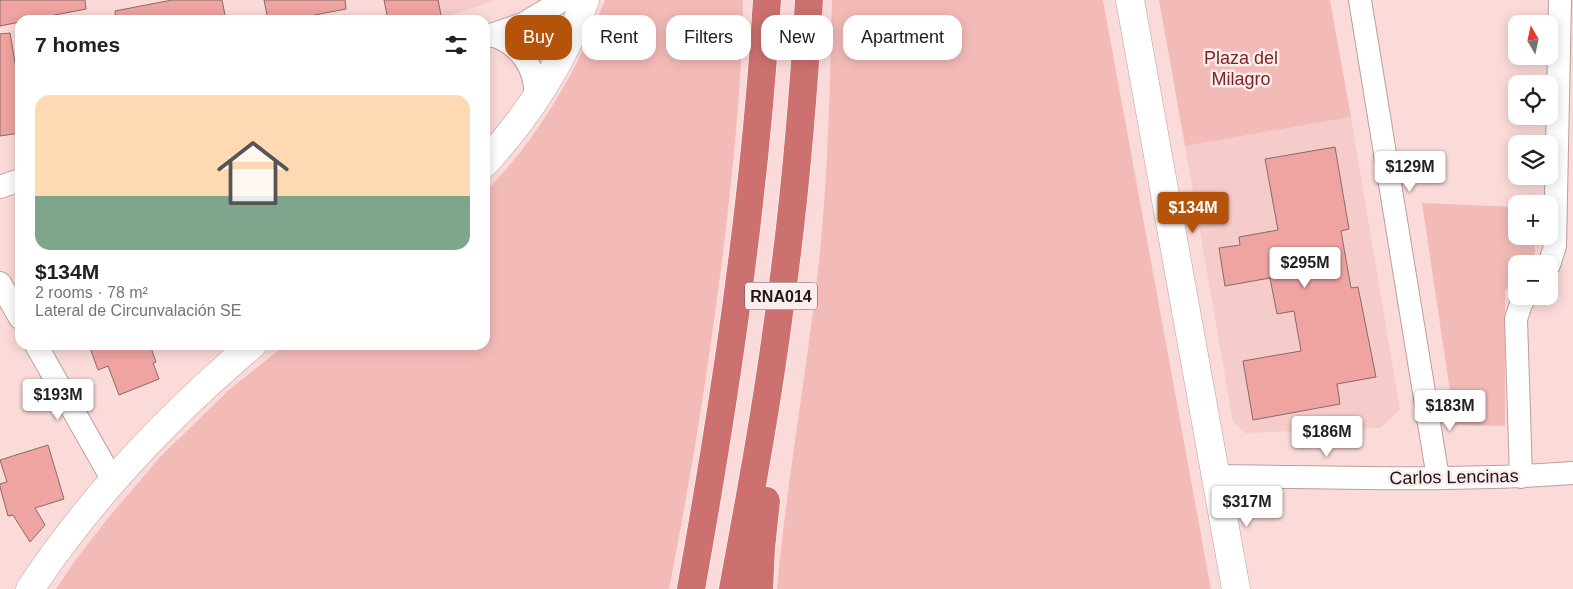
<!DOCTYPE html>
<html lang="en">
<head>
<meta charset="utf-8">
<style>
  :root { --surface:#fff; --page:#f6f6f6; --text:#202124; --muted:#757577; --line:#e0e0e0; --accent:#b45309 }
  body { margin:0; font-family:Arial,sans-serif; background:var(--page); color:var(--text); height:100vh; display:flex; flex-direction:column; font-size:19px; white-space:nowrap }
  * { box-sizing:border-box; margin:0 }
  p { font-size:16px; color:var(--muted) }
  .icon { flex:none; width:28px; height:28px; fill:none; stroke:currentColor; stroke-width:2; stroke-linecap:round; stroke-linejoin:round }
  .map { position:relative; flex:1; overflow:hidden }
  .details { position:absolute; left:15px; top:15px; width:475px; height:335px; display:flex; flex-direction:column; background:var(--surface); border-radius:15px; box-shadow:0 2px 12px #0003 }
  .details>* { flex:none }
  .hud { position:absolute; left:505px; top:15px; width:475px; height:45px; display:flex; gap:10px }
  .needle { width:32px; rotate:351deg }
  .fabs { position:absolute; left:1508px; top:15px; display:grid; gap:10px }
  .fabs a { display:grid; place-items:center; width:50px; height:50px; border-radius:10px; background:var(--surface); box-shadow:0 2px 12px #0003; font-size:25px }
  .price { position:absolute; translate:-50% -42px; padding:0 11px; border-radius:5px; background:#fff; color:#222; font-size:16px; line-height:32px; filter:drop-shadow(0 1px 2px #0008) }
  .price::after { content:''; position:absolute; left:50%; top:30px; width:15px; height:11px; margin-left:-8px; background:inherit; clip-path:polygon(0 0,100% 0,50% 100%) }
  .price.current { background:var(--accent); color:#fff }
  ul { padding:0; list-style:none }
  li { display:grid; align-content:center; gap:10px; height:265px; padding:0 20px }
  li+li { border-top:1px solid var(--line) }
  li span { display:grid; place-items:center; height:155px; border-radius:15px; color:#555 }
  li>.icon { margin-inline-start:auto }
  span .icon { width:90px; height:90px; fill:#fffc; stroke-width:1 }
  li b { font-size:21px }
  h2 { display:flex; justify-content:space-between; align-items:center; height:60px; padding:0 20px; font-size:21px }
  .pill { padding:0 18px; border-radius:15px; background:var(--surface); box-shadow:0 2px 12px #0003; font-size:18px; line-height:45px }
  .pill.current { background:var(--accent); color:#fff }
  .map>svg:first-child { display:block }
  .built { fill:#f5ccca }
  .green { fill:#f3bbb8 }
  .building { fill:#efa4a1; stroke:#876a69 }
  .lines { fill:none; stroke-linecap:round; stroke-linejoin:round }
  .minor-casing { stroke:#bd9e9d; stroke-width:24 }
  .tertiary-casing { stroke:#bd9e9d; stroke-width:29 }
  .motorway-casing { stroke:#fff; stroke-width:29 }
  .minor { stroke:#fff; stroke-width:22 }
  .tertiary { stroke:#fff; stroke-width:28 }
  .motorway { stroke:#cc7170; stroke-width:28 }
  .labels { text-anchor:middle; stroke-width:5; stroke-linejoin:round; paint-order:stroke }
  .shield { fill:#faedec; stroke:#635757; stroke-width:1 }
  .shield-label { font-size:16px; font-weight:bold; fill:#221717 }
  .park-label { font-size:18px; fill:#7b2529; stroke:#faedec }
  .street-label { font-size:18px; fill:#221717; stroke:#faedec }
</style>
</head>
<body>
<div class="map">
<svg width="1573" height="589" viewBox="0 0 1573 589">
  <rect width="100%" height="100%" fill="#fbdbd9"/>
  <path class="built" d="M 417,0 L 496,0 L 436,20 Z
    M 1351,117 L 1400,410 L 1380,428 L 1245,433 L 1233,422 L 1185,146 Z"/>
  <path class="green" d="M 605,0 L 743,0 C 742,85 733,169 723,253 C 709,365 691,478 669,589 L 56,589 L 77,558 L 109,517 L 161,456 L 229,390 L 285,345 L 485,345 L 485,192 C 538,139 578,69 605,0 Z
    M 832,0 L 1103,0 L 1211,589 L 777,589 C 787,479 807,371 819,261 C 828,175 830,87 832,0 Z
    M 1159,0 L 1330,0 L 1351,117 L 1185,146 Z
    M 1422,203 L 1516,207 L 1516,236 L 1534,236 L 1535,253 L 1526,264 L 1516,264 L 1516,276 L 1505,291 L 1505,426 L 1455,425 Z"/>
  <path class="building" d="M 0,0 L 85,0 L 86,9 L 29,20 L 20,20 L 20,22 L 0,26 Z
    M 172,0 L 222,0 L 226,20 L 116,20 L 115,11 Z
    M 264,0 L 345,0 L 346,9 L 289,20 L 268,20 Z
    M 384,0 L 438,0 L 442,20 L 388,20 Z
    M 10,33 L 18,80 L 20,80 L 20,133 L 0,136 L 0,34 Z
    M 1335,147 L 1349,229 L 1341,231 L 1351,288 L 1358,287 L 1376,377 L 1337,384 L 1340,404 L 1253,420 L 1243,361 L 1301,351 L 1294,311 L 1277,314 L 1270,278 L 1225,286 L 1219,248 L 1240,245 L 1239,237 L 1278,230 L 1265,159 Z
    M 89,345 L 150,345 L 156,362 L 153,363 L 159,379 L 119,395 L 108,366 L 98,370 Z
    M 48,445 L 64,499 L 35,508 L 45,525 L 30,542 L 13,515 L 8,516 L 0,487 L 0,484 L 7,482 L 0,460 Z"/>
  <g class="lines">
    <g class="minor-casing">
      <path id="minor" d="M 1360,0 L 1438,478
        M 492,35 C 520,44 537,68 535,98
        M 485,37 L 523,24 L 563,0
        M 0,187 L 20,180
        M 1549,265 L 1555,246 L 1560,0
        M 0,283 L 20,318
        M 36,345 L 112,479
        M 1215,476 C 1334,477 1454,482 1573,473
        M 1521,477 L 1516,319 L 1521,304 L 1526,296"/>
    </g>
    <g class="tertiary-casing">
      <path id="tertiary" d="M 1130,0 L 1236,589
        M 485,163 C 527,117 565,60 585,0
        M 30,589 C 92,496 167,417 252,345"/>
    </g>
    <g class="motorway-casing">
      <path id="motorway" d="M 691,589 C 726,394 755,198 767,0
        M 733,589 C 750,497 767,405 779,313 C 794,209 803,104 809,0
        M 759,589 L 761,548 L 766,501"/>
    </g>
    <use href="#minor" class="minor"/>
    <use href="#tertiary" class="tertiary"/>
    <use href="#motorway" class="motorway"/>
  </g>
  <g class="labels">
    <rect class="shield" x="745" y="282.5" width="72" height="27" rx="4"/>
    <g class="shield-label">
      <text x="781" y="302">RNA014</text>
    </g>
    <g class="park-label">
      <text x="1241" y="64">Plaza del<tspan x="1241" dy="21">Milagro</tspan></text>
    </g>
    <g class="street-label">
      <text transform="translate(1454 477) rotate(-1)" y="6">Carlos Lencinas</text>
    </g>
  </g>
</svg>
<div class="fabs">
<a><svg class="needle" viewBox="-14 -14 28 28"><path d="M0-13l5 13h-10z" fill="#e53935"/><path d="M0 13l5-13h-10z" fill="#757577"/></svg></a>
<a><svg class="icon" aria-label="locate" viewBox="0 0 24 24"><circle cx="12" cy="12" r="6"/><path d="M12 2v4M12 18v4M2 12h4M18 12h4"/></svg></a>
<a><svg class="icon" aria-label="layers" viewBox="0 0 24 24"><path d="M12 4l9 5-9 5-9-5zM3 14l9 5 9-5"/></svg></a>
<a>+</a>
<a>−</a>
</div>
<b class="price" style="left:1410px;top:193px">$129M</b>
<b class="price current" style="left:1193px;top:234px">$134M</b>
<b class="price" style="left:1305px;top:289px">$295M</b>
<b class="price" style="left:58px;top:421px">$193M</b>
<b class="price" style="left:1450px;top:432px">$183M</b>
<b class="price" style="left:1327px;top:458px">$186M</b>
<b class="price" style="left:1247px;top:528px">$317M</b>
<div class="hud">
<a class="pill current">Buy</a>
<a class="pill">Rent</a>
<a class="pill">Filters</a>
<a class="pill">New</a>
<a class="pill">Apartment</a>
</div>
<section class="details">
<h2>7 homes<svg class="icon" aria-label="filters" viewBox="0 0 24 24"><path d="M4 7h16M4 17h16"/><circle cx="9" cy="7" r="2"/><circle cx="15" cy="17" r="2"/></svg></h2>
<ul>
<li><span style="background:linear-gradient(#ffd9b3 65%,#7fa58c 0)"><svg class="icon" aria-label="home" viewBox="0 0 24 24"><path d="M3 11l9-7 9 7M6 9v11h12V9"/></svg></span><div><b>$134M</b><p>2 rooms · 78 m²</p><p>Lateral de Circunvalación SE</p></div></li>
</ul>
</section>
</div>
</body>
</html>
